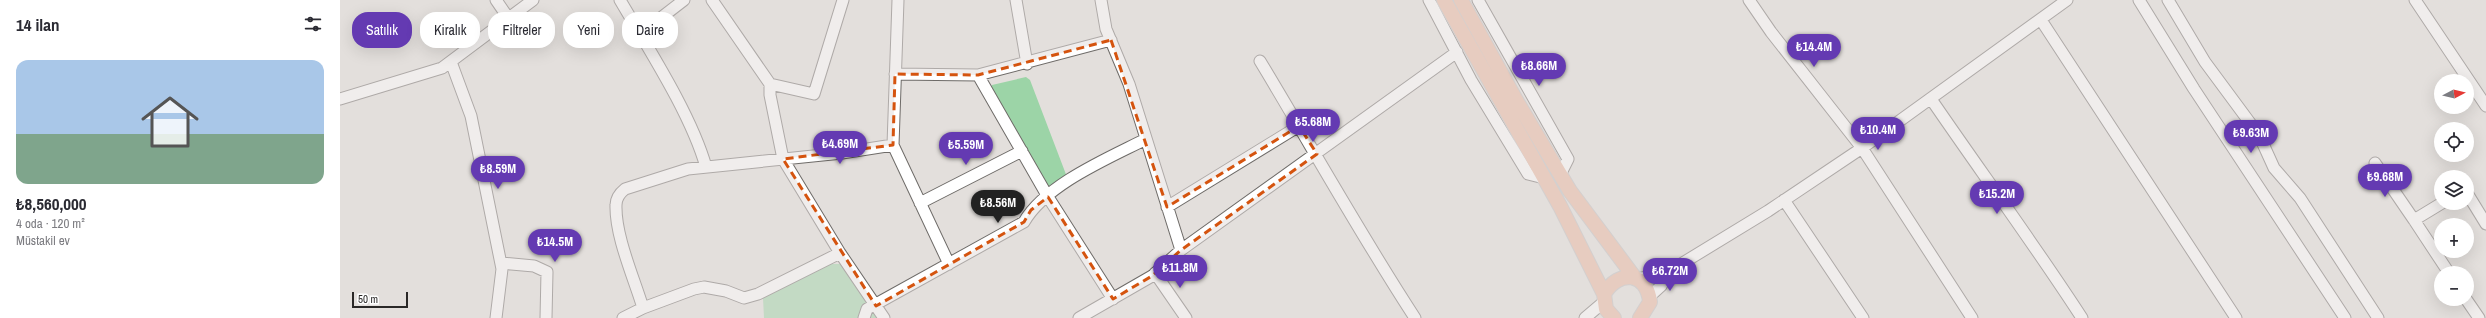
<!DOCTYPE html>
<html lang="tr">
<head>
<meta charset="utf-8">
<style>
  :root { --surface:#fff; --page:#f2f2f3; --text:#2b2b33; --muted:#7c7c81; --line:#e1e1e2; --accent:#643ab2 }
  body { margin:0; font-family:"Archivo Narrow",sans-serif; background:var(--page); color:var(--text); height:100vh; display:flex; flex-direction:column; font-size:15px; white-space:nowrap }
  * { box-sizing:border-box; margin:0 }
  p { font-size:13px; color:var(--muted) }
  .icon { flex:none; width:22px; height:22px; fill:none; stroke:currentColor; stroke-width:2; stroke-linecap:round; stroke-linejoin:round }
  .map { position:relative; flex:1; overflow:hidden }
  .panel { display:flex; flex-direction:column; background:var(--surface); width:340px }
  .panel>* { flex:none }
  .guide { position:absolute; left:12px; top:12px; width:380px; height:36px; display:flex; gap:8px }
  .needle { width:26px; rotate:83deg }
  .tools { position:absolute; left:2094px; top:74px; display:grid; gap:8px }
  .tools a { display:grid; place-items:center; width:40px; height:40px; border-radius:50%; background:var(--surface); box-shadow:0 4px 16px #0002; font-size:20px }
  .scale { position:absolute; left:12px; bottom:10px; width:56px; box-sizing:border-box; padding-left:4px; border:2px solid #2a2827; border-top:0; font-size:11px; line-height:14px; white-space:nowrap; color:#2a2827; -webkit-text-stroke:3px #fff; paint-order:stroke }
  .price { position:absolute; translate:-50% -34px; padding:0 9px; border-radius:14px; background:var(--accent); color:#fff; font-size:13px; line-height:26px; filter:drop-shadow(0 1px 2px #0008) }
  .price::after { content:''; position:absolute; left:50%; top:24px; width:12px; height:9px; margin-left:-6px; background:inherit; clip-path:polygon(0 0,100% 0,50% 100%) }
  .price.current { background:#222; color:#fff }
  ul { padding:0; list-style:none }
  li { display:grid; align-content:center; gap:8px; height:212px; padding:0 16px }
  li+li { border-top:1px solid var(--line) }
  li span { display:grid; place-items:center; height:124px; border-radius:12px; color:#555 }
  li>.icon { margin-inline-start:auto }
  span .icon { width:72px; height:72px; fill:#fffc; stroke-width:1 }
  li b { font-size:17px }
  h2 { display:flex; justify-content:space-between; align-items:center; height:48px; padding:0 16px; font-size:17px }
  .pill { padding:0 14px; border-radius:16px; background:var(--surface); box-shadow:0 4px 16px #0002; font-size:14px; line-height:36px }
  .pill.current { background:var(--accent); color:#fff }
  main { display:flex; flex:1; min-height:0 }
  .map>svg:first-child { display:block }
  .green { fill:#9cd4a7 }
  .lines { fill:none; stroke-linecap:round; stroke-linejoin:round }
  .minor-casing { stroke:#6e6b68; stroke-width:13 }
  .major-casing { stroke:#bfbebe; stroke-width:16 }
  .minor { stroke:#fff; stroke-width:11 }
  .major { stroke:#eab69d; stroke-width:14 }
  .marked { fill:none; stroke:#d5540f; stroke-width:3; stroke-dasharray:8 5; stroke-linejoin:round }
</style>
</head>
<body>
<main>
<section class="panel">
<h2>14 ilan<svg class="icon" aria-label="filters" viewBox="0 0 24 24"><path d="M4 7h16M4 17h16"/><circle cx="9" cy="7" r="2"/><circle cx="15" cy="17" r="2"/></svg></h2>
<ul>
<li><span style="background:linear-gradient(#a9c7e8 60%,#7fa58c 0)"><svg class="icon" aria-label="home" viewBox="0 0 24 24"><path d="M3 11l9-7 9 7M6 9v11h12V9"/></svg></span><div><b>₺8,560,000</b><p>4 oda · 120 m²</p><p>Müstakil ev</p></div></li>
</ul>
</section>
<div class="map">
<svg width="2146" height="318" viewBox="0 0 2146 318">
  <rect width="100%" height="100%" fill="#e3dfdc"/>
  <path class="green" d="M 686,77 L 690,80 L 727,177 L 709,190 L 650,88 L 652,85 Z
    M 487,264 L 500,264 L 537,318 L 424,318 L 423,298 Z"/>
  <g class="lines">
    <g class="minor-casing">
      <path id="minor" d="M 156,0 L 169,19
        M 280,0 C 308,48 351,114 366,167
        M 372,0 L 430,84 L 430,95 L 443,159 L 500,253
        M 558,0 L 553,145 L 609,264
        M 676,0 L 687,64
        M 1089,0 L 1131,80 L 1188,174 L 1204,178
        M 1138,0 L 1228,159 L 1220,175
        M 1409,0 L 1431,32 L 1522,148 L 1632,318
        M 1799,0 L 1854,89 L 2005,318
        M 1828,0 L 1865,62 L 1919,135 L 1934,168 L 1960,198 L 2038,318
        M 2075,0 L 2146,106
        M 1701,20 L 1896,318
        M 300,34 L 344,0
        M 920,61 C 972,147 1020,234 1075,318
        M 111,62 L 131,116 L 162,269 L 156,318
        M 555,74 L 638,75 L 771,40
        M 638,75 L 708,197 L 773,299
        M 430,84 L 474,94 L 503,0
        M 0,99 L 102,68 L 193,0
        M 1591,99 C 1641,172 1694,244 1742,318
        M 2035,163 L 2074,220
        M 2127,193 L 2146,224
        M 1444,200 L 1523,318
        M 580,203 L 682,151
        M 2102,203 L 2074,220 L 2109,273
        M 827,207 L 959,126
        M 841,250 L 1117,52
        M 161,263 L 194,266 L 207,272 L 206,318
        M 815,273 L 846,318
        M 1297,279 L 1328,272 L 1428,211 L 1522,148 L 1727,0
        M 1310,296 L 1321,286 L 1328,272
        M 2126,299 L 2139,318
        M 283,318 L 303,308
        M 524,318 L 527,309 L 684,222 C 706,184 769,158 806,139
        M 544,318 L 500,253 L 418,294 L 404,298 L 386,291 L 364,287 L 354,289 L 303,308 C 294,278 275,236 276,205 C 276,198 280,193 285,189 L 348,169 L 502,153 L 553,145
        M 739,318 L 812,276 L 841,250 L 789,84 L 766,29 L 761,0
        M 1245,318 L 1265,301"/>
    </g>
    <g class="major-casing">
      <path id="major" d="M 1104,0 L 1220,206 L 1264,294
        M 1121,0 L 1176,100 L 1230,191 L 1295,278
        M 1274,318 L 1266,309 L 1264,294 C 1279,269 1307,272 1310,302 L 1300,318"/>
    </g>
    <use href="#minor" class="minor"/>
    <use href="#major" class="major"/>
  </g>
  <path d="M0 0H2146V318H0ZM 771,40 L 827,207 L 959,126 L 977,154 L 841,250 L 812,276 L 773,299 L 708,197 L 691,210 L 684,222 L 536,306 L 443,159 L 553,145 L 555,74 L 638,75 Z" fill="#e3dfdc" fill-opacity=".55" fill-rule="evenodd"/>
  <path class="marked" d="M 771,40 L 827,207 L 959,126 L 977,154 L 841,250 L 812,276 L 773,299 L 708,197 L 691,210 L 684,222 L 536,306 L 443,159 L 553,145 L 555,74 L 638,75 Z"/>
</svg>
<div class="tools">
<a><svg class="needle" viewBox="-14 -14 28 28"><path d="M0-13l5 13h-10z" fill="#e53935"/><path d="M0 13l5-13h-10z" fill="#7c7c81"/></svg></a>
<a><svg class="icon" aria-label="locate" viewBox="0 0 24 24"><circle cx="12" cy="12" r="6"/><path d="M12 2v4M12 18v4M2 12h4M18 12h4"/></svg></a>
<a><svg class="icon" aria-label="layers" viewBox="0 0 24 24"><path d="M12 4l9 5-9 5-9-5zM3 14l9 5 9-5"/></svg></a>
<a>+</a>
<a>−</a>
</div>
<div class="scale">50 m</div>
<b class="price" style="left:1474px;top:68px">₺14.4M</b>
<b class="price" style="left:1199px;top:87px">₺8.66M</b>
<b class="price" style="left:973px;top:143px">₺5.68M</b>
<b class="price" style="left:1538px;top:151px">₺10.4M</b>
<b class="price" style="left:1911px;top:154px">₺9.63M</b>
<b class="price" style="left:500px;top:165px">₺4.69M</b>
<b class="price" style="left:626px;top:166px">₺5.59M</b>
<b class="price" style="left:158px;top:190px">₺8.59M</b>
<b class="price" style="left:2045px;top:198px">₺9.68M</b>
<b class="price" style="left:1657px;top:215px">₺15.2M</b>
<b class="price current" style="left:658px;top:224px">₺8.56M</b>
<b class="price" style="left:215px;top:263px">₺14.5M</b>
<b class="price" style="left:840px;top:289px">₺11.8M</b>
<b class="price" style="left:1330px;top:292px">₺6.72M</b>
<div class="guide">
<a class="pill current">Satılık</a>
<a class="pill">Kiralık</a>
<a class="pill">Filtreler</a>
<a class="pill">Yeni</a>
<a class="pill">Daire</a>
</div>
</div>
</main>
</body>
</html>
